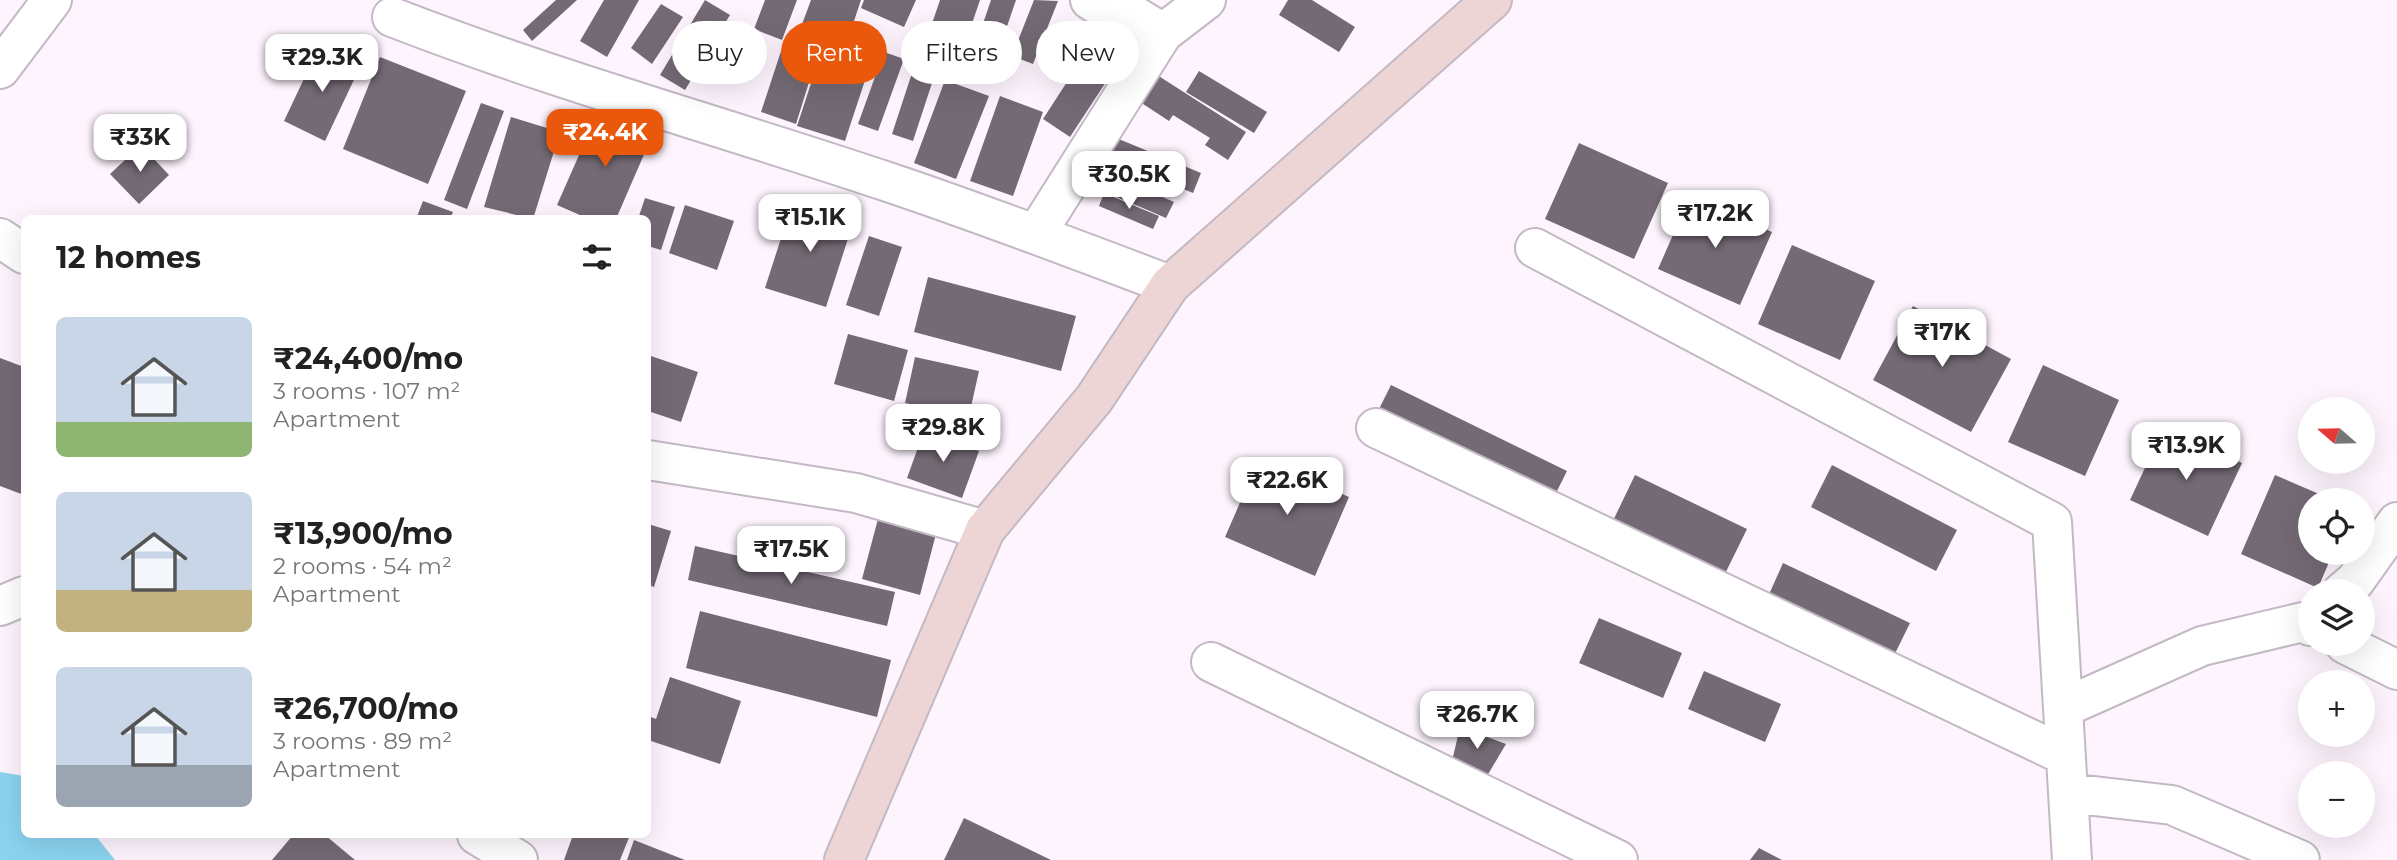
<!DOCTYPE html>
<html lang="en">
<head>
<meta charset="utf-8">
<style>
  :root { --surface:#fff; --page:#f2f2f2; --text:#222; --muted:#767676; --accent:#ea580c }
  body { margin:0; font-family:Montserrat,sans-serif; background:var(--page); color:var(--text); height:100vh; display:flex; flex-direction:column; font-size:26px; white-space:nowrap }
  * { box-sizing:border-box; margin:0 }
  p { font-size:23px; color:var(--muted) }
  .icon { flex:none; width:38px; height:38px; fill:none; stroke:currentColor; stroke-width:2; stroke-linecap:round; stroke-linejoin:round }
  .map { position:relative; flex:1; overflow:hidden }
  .details { position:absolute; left:21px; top:215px; width:630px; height:623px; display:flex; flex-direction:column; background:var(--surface); border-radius:10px; box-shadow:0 7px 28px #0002 }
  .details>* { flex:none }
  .banner { position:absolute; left:672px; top:21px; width:665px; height:63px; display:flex; gap:14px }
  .needle { width:46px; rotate:290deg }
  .tools { position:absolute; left:2298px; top:397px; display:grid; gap:14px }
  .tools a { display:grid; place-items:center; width:77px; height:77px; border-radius:50%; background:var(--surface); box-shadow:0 7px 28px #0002; font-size:35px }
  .price { position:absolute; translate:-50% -60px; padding:0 16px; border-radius:14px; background:#fff; color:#222; font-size:23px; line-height:46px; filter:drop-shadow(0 2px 4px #0008) }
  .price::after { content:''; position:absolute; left:50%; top:42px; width:21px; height:16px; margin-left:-10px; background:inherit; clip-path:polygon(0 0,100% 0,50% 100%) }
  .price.selected { background:var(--accent); color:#fff }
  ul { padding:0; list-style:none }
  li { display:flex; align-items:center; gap:21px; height:175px; padding:0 35px }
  li span { display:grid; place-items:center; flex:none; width:196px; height:140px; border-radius:10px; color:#555 }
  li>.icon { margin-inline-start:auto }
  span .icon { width:84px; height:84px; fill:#fffc; stroke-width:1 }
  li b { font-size:30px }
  h2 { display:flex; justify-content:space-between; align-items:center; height:84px; padding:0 35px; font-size:30px }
  .pill { padding:0 24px; border-radius:32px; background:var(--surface); box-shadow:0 7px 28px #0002; font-size:24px; line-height:63px }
  .pill.selected { background:var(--accent); color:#fff }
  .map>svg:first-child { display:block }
  .water { fill:#8bd4f0 }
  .building { fill:#746a75 }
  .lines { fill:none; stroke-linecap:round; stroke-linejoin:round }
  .street-casing { stroke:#c3b9c5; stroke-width:42 }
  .secondary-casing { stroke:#c3b9c5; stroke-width:42 }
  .street { stroke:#fff; stroke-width:38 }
  .secondary { stroke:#eed5d5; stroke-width:38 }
</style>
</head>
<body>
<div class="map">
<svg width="2397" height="860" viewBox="0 0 2397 860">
  <rect width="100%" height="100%" fill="#fdf4fe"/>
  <path class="water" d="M 0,772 L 24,776 L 24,835 L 95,835 L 115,860 L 0,860 Z"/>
  <path class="building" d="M 556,0 L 577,0 L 532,41 L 523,30 Z
    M 604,0 L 639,0 L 607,57 L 580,41 Z
    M 705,0 L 730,15 L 685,90 L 660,75 Z
    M 765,0 L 797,0 L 782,40 L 754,29 Z
    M 811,0 L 861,0 L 847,42 L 801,27 Z
    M 864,0 L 916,0 L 904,27 L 861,8 Z
    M 940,0 L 980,0 L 958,65 L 922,53 Z
    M 991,0 L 1016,0 L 992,70 L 970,62 Z
    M 1034,0 L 1058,1 L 1033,64 L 1012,56 Z
    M 1288,0 L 1312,0 L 1355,27 L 1339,52 L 1279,15 Z
    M 661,4 L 683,17 L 652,64 L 631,48 Z
    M 1098,34 L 1125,53 L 1070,137 L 1043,119 Z
    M 785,39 L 819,50 L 796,124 L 761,112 Z
    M 319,47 L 360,67 L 325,141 L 284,121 Z
    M 823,47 L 871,62 L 845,141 L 797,126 Z
    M 884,52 L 904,59 L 878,131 L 858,124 Z
    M 380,57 L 466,91 L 428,184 L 343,149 Z
    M 1199,71 L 1267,112 L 1254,133 L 1186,92 Z
    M 912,73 L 933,80 L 913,141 L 892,134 Z
    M 1154,73 L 1246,132 L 1228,160 L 1205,145 L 1210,138 L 1173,115 L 1169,121 L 1137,100 Z
    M 945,80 L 989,96 L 956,179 L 914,163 Z
    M 1000,96 L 1043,112 L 1013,196 L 970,181 Z
    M 481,103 L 504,111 L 467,209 L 444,200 Z
    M 598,112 L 652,136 L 616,219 L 589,219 L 557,205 Z
    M 511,117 L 560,132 L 533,219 L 484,207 Z
    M 1109,135 L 1201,173 L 1193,193 L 1101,154 Z
    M 1579,143 L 1668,183 L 1634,259 L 1545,219 Z
    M 141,145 L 169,175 L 139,204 L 110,174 Z
    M 1090,166 L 1174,202 L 1166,218 L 1082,182 Z
    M 1104,193 L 1159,216 L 1153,229 L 1099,206 Z
    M 1690,196 L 1772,232 L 1740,305 L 1658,269 Z
    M 645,198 L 675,207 L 661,250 L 648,246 L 648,219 L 638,219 Z
    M 423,201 L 453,212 L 450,219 L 416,219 Z
    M 793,201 L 854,220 L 826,307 L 765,288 Z
    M 685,205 L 734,221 L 717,270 L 669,253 Z
    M 869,236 L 902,247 L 879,316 L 846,305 Z
    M 1792,245 L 1875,281 L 1840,360 L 1758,324 Z
    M 928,277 L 1076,316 L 1061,371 L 914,332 Z
    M 1913,306 L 2011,359 L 1971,432 L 1873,380 Z
    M 848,334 L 908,350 L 894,401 L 834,384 Z
    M 648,355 L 698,372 L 681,422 L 648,411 Z
    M 915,357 L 979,371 L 969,416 L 905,403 Z
    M 0,358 L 24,367 L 24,495 L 0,486 Z
    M 2043,365 L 2119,400 L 2085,476 L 2008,442 Z
    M 1391,385 L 1567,471 L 1550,505 L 1374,419 Z
    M 2164,427 L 2242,463 L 2208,536 L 2130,500 Z
    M 924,431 L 979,451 L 962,498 L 907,478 Z
    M 1260,457 L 1349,497 L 1315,576 L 1225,537 Z
    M 1832,465 L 1957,530 L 1936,571 L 1811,507 Z
    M 1635,475 L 1747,529 L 1720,584 L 1609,529 Z
    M 2275,475 L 2333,500 L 2310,500 L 2310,553 L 2333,553 L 2318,588 L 2241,554 Z
    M 878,519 L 936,534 L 920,595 L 862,579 Z
    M 648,524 L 671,531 L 654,587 L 648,585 Z
    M 695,546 L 895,592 L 887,626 L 688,580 Z
    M 1783,563 L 1910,623 L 1887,670 L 1762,610 Z
    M 700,611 L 891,660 L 877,717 L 686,668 Z
    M 1599,618 L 1682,653 L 1663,698 L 1579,663 Z
    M 1704,671 L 1781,704 L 1765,742 L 1688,709 Z
    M 670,677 L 741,701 L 720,764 L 648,740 L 648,716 L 656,719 Z
    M 1460,727 L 1506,744 L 1487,776 L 1452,761 Z
    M 964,818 L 1051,860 L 944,860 Z
    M 293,835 L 325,835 L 355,860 L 272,860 Z
    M 573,835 L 630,835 L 620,860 L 564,860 Z
    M 634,840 L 685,860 L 627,860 Z
    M 1759,848 L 1782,860 L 1750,860 Z"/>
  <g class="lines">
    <g class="street-casing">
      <path id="street" d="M 1090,0 L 1106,10 L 1135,16 L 1163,33
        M 392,17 C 554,80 721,126 885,181 C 981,213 1075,249 1170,285
        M 0,69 L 52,0
        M 1036,234 L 1163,33 L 1206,0
        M 0,238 L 24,254
        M 1535,248 L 2052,522 L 2072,860
        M 1376,428 L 2066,756
        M 648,460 L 856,493 L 985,530
        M 2342,592 L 2355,581 L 2397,522
        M 0,606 L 24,596
        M 2345,644 L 2397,670
        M 1211,662 L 1618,860
        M 2063,708 L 2202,646 L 2303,622 L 2310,626
        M 2068,793 L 2172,805 L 2300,860
        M 477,835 L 518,860"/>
    </g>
    <g class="secondary-casing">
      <path id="secondary" d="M 844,860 L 985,530 L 1094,399 L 1170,285 L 1492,0"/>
    </g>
    <use href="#street" class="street"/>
    <use href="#secondary" class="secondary"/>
  </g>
</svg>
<div class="tools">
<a><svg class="needle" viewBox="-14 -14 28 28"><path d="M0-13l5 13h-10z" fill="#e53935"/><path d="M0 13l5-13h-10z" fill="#767676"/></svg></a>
<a><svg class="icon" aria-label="locate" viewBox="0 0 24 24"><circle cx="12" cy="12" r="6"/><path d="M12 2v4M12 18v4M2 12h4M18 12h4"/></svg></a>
<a><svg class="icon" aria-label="layers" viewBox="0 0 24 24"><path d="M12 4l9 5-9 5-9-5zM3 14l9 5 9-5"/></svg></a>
<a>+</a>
<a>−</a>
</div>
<b class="price" style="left:322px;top:94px">₹29.3K</b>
<b class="price selected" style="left:605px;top:169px">₹24.4K</b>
<b class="price" style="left:140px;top:174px">₹33K</b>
<b class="price" style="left:1129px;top:211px">₹30.5K</b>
<b class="price" style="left:1715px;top:250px">₹17.2K</b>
<b class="price" style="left:810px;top:254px">₹15.1K</b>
<b class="price" style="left:1942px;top:369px">₹17K</b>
<b class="price" style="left:943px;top:464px">₹29.8K</b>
<b class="price" style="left:2186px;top:482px">₹13.9K</b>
<b class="price" style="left:1287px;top:517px">₹22.6K</b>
<b class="price" style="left:791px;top:586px">₹17.5K</b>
<b class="price" style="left:1477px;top:751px">₹26.7K</b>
<div class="banner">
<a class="pill">Buy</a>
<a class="pill selected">Rent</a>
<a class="pill">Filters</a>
<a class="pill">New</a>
</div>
<section class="details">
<h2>12 homes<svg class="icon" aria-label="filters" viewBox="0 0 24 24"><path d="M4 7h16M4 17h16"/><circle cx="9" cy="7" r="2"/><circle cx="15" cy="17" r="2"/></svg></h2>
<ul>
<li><span style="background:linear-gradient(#c9d6e8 75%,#8fb573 0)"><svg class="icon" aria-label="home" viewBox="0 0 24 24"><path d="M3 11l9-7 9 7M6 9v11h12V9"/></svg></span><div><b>₹24,400/mo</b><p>3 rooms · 107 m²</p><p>Apartment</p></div></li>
<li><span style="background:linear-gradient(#c9d6e8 70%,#c2b280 0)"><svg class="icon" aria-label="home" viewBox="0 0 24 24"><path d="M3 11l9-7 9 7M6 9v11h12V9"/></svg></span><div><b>₹13,900/mo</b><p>2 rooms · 54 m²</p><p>Apartment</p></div></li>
<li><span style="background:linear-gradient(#c9d6e8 70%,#9aa5b1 0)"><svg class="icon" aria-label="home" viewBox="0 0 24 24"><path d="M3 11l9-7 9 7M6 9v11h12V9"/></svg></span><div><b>₹26,700/mo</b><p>3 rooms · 89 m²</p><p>Apartment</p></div></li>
</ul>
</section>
</div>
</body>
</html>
